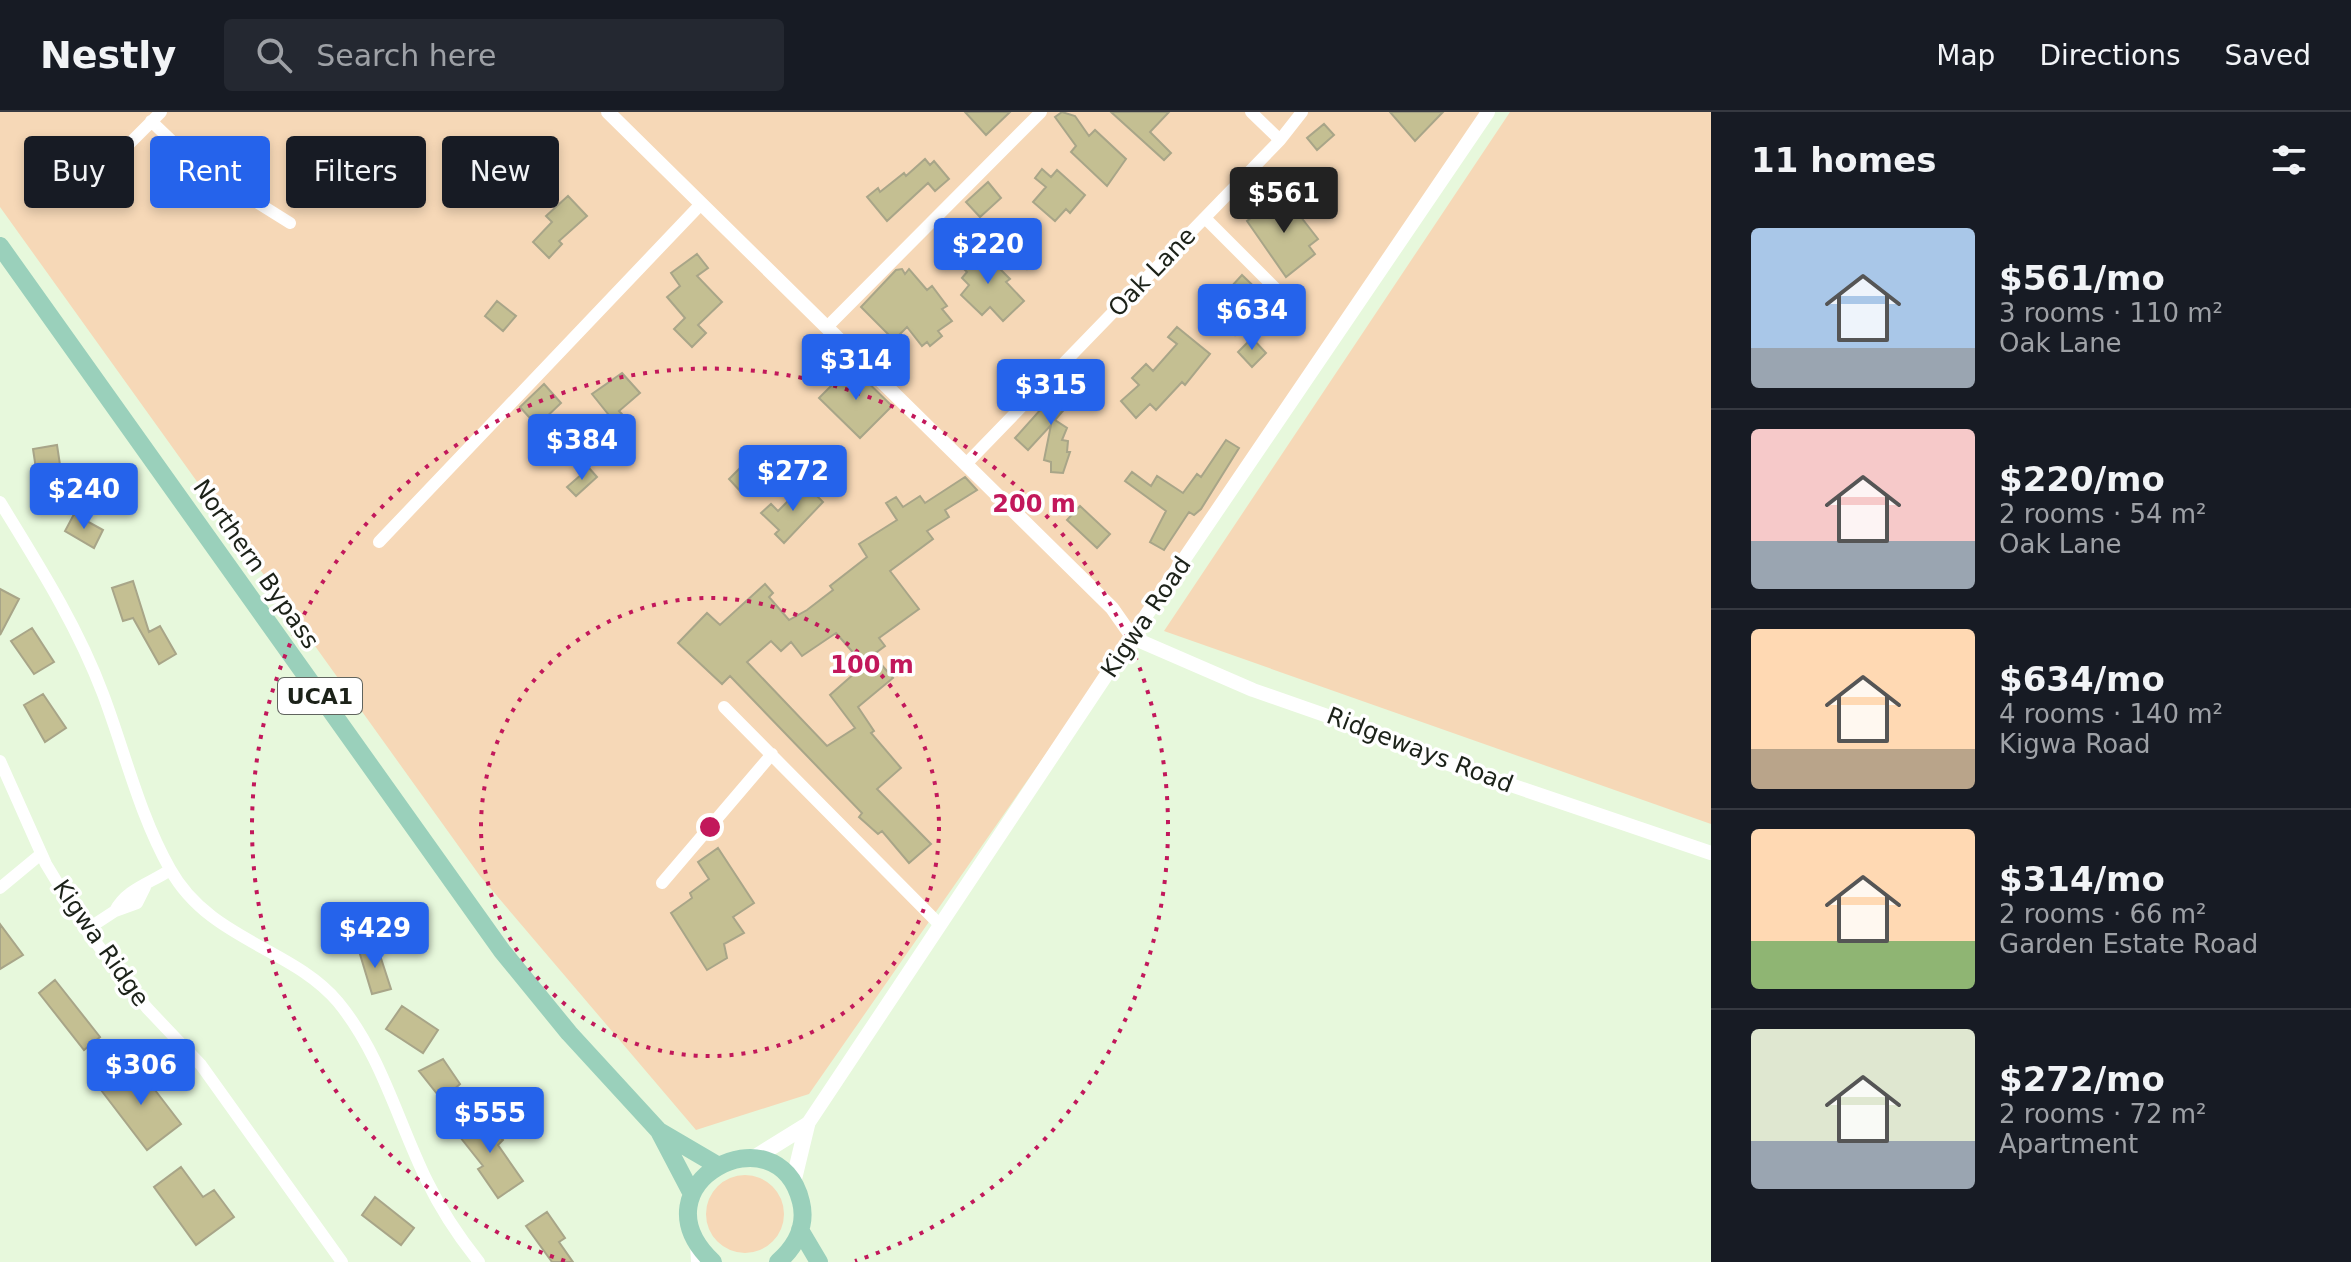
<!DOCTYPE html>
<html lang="en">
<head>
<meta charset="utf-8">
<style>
  :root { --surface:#171b24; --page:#242831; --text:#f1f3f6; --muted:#9ea1a6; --line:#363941; --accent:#2563eb }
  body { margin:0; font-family:"DejaVu Sans",sans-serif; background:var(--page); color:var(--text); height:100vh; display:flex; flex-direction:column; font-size:30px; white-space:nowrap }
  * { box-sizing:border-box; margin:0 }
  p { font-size:26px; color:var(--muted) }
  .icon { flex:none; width:44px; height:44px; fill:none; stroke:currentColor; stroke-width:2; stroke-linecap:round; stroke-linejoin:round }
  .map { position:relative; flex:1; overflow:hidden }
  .details { display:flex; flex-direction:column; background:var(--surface); width:640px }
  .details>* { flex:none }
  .top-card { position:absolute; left:24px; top:24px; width:760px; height:72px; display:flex; gap:16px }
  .price { position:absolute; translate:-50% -68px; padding:0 18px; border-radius:8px; background:var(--accent); color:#fff; font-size:26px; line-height:52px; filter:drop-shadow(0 2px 4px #0008) }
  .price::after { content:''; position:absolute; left:50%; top:48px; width:24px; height:18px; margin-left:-12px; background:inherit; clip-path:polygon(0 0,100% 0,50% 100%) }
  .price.selected { background:#222; color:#fff }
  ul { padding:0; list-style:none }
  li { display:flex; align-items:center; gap:24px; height:200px; padding:0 40px }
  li+li { border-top:2px solid var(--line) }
  li span { display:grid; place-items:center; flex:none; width:224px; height:160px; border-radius:8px; color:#555 }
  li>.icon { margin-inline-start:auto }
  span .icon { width:96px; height:96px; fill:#fffc; stroke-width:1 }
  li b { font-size:34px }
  h2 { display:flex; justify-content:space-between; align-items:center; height:96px; padding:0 40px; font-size:34px }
  .pill { padding:0 28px; border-radius:8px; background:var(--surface); box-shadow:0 4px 12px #0003; font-size:28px; line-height:72px }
  .pill.selected { background:var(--accent); color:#fff }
  header { display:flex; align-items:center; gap:48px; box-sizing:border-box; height:112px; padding:0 40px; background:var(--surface); border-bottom:2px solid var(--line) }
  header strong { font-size:38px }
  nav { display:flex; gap:44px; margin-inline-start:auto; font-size:28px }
  .search { width:560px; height:72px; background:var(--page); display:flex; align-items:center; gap:20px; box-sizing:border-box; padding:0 28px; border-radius:8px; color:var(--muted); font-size:30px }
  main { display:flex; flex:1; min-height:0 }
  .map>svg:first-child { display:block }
  .green { fill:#f6d8b7 }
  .building { fill:#c4bf92; stroke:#a8a588; stroke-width:2; fill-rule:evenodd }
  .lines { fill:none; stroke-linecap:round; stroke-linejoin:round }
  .minor { stroke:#fff; stroke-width:12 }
  .tertiary { stroke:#fff; stroke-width:14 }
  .secondary { stroke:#fff; stroke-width:16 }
  .primary { stroke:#9ad0bb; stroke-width:18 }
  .ring { fill:none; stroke:#c2185b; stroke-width:4; stroke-dasharray:4 8 }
  .labels { text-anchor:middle; stroke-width:7; stroke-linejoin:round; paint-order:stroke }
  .shield { fill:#fff; stroke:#60645e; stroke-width:2 }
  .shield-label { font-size:22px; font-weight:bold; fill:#1c2219 }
  .street-label { font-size:24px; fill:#1c2219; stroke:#fff }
  .centre { fill:#c2185b; stroke:#fff; stroke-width:4 }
  .ring-label { font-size:24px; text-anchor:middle; font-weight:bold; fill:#c2185b; stroke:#fff; stroke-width:7; stroke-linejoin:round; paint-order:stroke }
</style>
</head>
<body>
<header>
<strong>Nestly</strong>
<div class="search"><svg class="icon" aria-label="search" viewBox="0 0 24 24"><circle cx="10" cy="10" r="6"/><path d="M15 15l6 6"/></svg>Search here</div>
<nav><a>Map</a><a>Directions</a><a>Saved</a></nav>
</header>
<main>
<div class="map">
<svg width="1711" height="1150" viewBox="0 0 1711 1150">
  <rect width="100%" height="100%" fill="#e7f8dc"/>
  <path class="green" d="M 0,0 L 1493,0 L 809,982 L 696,1018 L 480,764 L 0,95 Z
    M 1510,0 L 1711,0 L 1711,712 L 1164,519 Z
    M706 1102a39 39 0 1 1 78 0a39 39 0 1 1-78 0Z"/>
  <path class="building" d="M 965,0 L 1010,0 L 986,23 Z
    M 1062,0 L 1075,4 L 1089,24 L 1095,18 L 1126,47 L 1107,74 L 1071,40 L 1076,34 L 1055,5 Z
    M 1111,0 L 1169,0 L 1150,20 L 1171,41 L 1164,48 Z
    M 1390,0 L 1443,0 L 1415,29 Z
    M 1324,12 L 1334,23 L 1317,38 L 1307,26 Z
    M 925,47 L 930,53 L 934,49 L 949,67 L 935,79 L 928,71 L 887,109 L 867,85 L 878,76 L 880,80 L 904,61 L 906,64 Z
    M 1042,57 L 1051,65 L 1057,58 L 1085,83 L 1070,101 L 1066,97 L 1055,109 L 1033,90 L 1046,75 L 1035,66 Z
    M 988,70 L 1001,86 L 980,105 L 966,90 Z
    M 1283,82 L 1318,127 L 1309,134 L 1315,142 L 1286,165 L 1247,109 Z
    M 568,84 L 587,104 L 559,129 L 562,132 L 549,146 L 533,130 L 552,110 L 546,104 Z
    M 1009,111 L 1024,128 L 1019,132 L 1034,150 L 1027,157 L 995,123 Z
    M 979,136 L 1010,167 L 1006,170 L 1024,189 L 1003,209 L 990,195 L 982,203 L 961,183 L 969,173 L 962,166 L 967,160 L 959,152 Z
    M 697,142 L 708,156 L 697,164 L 722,190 L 698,213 L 706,221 L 692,235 L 674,217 L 685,206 L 667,185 L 680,174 L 671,161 Z
    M 902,157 L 905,162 L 909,157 L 927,178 L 932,174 L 947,194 L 942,197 L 952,209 L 938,219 L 942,224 L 930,234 L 927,230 L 922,234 L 907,215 L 894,228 L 861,195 L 896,158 Z
    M 1242,163 L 1268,188 L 1235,223 L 1209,199 Z
    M 497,189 L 516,204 L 503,219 L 485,204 Z
    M 1177,215 L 1210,242 L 1185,273 L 1182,270 L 1156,298 L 1150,292 L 1136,306 L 1121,289 L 1139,273 L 1132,266 L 1146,252 L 1153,259 L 1177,232 L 1168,225 Z
    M 1252,226 L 1266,241 L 1252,255 L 1238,240 Z
    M 851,254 L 892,294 L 860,326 L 819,286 Z
    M 622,261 L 640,281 L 619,299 L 632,313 L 614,329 L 598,312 L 608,302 L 592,282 Z
    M 1068,267 L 1081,278 L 1055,308 L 1067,316 L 1062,328 L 1068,329 L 1067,340 L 1070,340 L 1063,361 L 1051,360 L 1051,350 L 1044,348 L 1051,313 L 1028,338 L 1015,326 Z
    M 544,272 L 561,291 L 537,314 L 520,295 Z
    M 1226,328 L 1239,336 L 1201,397 L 1194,403 L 1189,400 L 1164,438 L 1150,430 L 1166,399 L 1125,369 L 1132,360 L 1151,374 L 1157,364 L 1183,381 L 1197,362 L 1201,365 Z
    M 57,333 L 65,386 L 41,390 L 33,337 Z
    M 751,345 L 763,358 L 741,380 L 729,367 Z
    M 589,356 L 597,365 L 576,384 L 567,375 Z
    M 965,365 L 977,378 L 945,398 L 949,405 L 927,419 L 933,427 L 890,459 L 919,497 L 879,526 L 885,534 L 873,543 L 893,566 L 858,595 L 874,619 L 871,621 L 901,656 L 877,677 L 931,732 L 909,751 L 882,719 L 878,722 L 859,705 L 862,701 L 730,564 L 722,572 L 678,531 L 707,501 L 720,513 L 765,472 L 773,481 L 769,485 L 789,508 L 807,498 L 833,478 L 830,474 L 867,445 L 859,432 L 897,408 L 886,391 L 896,385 L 903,395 L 920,384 L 925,391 ZM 836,521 L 864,553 L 830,583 L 855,616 L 827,634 L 747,550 L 771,529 L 781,539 L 791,530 L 802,544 Z
    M 805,372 L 823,390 L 784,431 L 775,422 L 779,418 L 761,401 L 771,392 L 778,399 Z
    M 1080,394 L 1110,422 L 1097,436 L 1067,408 Z
    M 74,402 L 103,418 L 94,436 L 65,419 Z
    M 133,469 L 149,520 L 160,514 L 176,542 L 159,552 L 133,506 L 123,509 L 112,476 Z
    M 0,477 L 19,487 L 0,523 Z
    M 32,516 L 54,550 L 34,562 L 11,529 Z
    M 43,582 L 66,616 L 45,630 L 24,593 Z
    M 718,736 L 754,791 L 733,805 L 744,821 L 724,832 L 727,846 L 707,858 L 671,801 L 692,786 L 690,781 L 709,767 L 698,750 Z
    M 0,812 L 23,843 L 0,857 Z
    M 377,834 L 391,877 L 372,882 L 359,839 Z
    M 55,868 L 100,925 L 84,938 L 39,881 Z
    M 402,894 L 438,918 L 423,941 L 386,917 Z
    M 443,947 L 460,972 L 442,988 L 419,959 Z
    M 135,952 L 181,1012 L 147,1038 L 101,978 Z
    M 480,1000 L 503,1028 L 498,1033 L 523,1069 L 498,1086 L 478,1057 L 483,1054 L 456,1020 Z
    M 181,1055 L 203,1085 L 214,1078 L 234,1105 L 196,1133 L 154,1075 Z
    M 375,1085 L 414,1116 L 401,1133 L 362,1103 Z
    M 547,1100 L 565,1126 L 559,1130 L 573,1150 L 552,1150 L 526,1114 Z"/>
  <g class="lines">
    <path class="minor" d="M 1251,0 L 1280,28
      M 151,9 L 197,53 L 290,111
      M 130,31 L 161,0
      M 1205,106 L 1291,192
      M 827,215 L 1041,0
      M 966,352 L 1280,28 L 1302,0
      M 0,390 C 38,452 77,513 103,582 C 125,640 139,702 170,757 C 209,828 293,836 338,890 C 381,942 398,1010 427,1069 C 441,1098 459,1125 479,1150
      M 379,430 L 701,92
      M 724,595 L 940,813
      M 0,649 L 46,752 L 86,818 L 147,896 L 201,953 L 342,1150
      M 662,771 L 772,642
      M 0,776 L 41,742
      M 115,799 C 126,777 151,771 170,758
      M 86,818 L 115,799 L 137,791 L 145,775
      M 696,1132 L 697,1150"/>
    <path class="tertiary" d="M 608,0 L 1112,496 L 1133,526 L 1253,578 L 1399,629 L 1446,651 L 1711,741
      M 807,1013 L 1157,487 L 1488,0"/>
    <path class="secondary" d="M 754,1046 L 807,1013
      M 793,1071 L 807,1013"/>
    <path class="primary" d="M 0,134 L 502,839 L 569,921 L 659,1019 L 692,1082
      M 659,1019 L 717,1053
      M 800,1118 L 819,1150
      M 713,1150 C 630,1072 778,995 801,1090 C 807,1114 795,1135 778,1150"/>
  </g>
  <g class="ring">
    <circle cx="710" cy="715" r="229"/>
    <path d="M565 1149A458 458 0 1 1 855 1149"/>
  </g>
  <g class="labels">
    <rect class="shield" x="278" y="566" width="84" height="36" rx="6"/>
    <g class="shield-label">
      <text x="320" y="592">UCA1</text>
    </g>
    <g class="street-label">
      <text transform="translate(1152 160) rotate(-46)" y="8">Oak Lane</text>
      <text transform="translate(256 452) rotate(55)" y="8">Northern Bypass</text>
      <text transform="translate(1146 505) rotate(-56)" y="8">Kigwa Road</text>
      <text transform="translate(1420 638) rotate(21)" y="8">Ridgeways Road</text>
      <text transform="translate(101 831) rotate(55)" y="8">Kigwa Ridge</text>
    </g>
  </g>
  <circle cx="710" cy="715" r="12" class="centre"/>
  <g class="ring-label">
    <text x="1034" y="400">200 m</text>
    <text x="872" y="561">100 m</text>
  </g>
</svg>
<b class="price selected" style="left:1284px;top:123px">$561</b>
<b class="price" style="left:988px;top:174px">$220</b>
<b class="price" style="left:1252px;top:240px">$634</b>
<b class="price" style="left:856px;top:290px">$314</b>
<b class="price" style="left:1051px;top:315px">$315</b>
<b class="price" style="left:582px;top:370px">$384</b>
<b class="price" style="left:793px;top:401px">$272</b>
<b class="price" style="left:84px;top:419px">$240</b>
<b class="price" style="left:375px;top:858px">$429</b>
<b class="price" style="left:141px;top:995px">$306</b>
<b class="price" style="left:490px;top:1043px">$555</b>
<div class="top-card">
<a class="pill">Buy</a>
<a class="pill selected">Rent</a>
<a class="pill">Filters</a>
<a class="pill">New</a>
</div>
</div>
<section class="details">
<h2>11 homes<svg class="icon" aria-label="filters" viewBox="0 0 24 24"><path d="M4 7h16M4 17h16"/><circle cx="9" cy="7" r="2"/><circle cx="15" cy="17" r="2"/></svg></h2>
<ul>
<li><span style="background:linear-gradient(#a9c7e8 75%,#9aa5b1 0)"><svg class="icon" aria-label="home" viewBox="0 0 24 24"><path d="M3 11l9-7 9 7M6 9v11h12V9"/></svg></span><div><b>$561/mo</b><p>3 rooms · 110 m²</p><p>Oak Lane</p></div></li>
<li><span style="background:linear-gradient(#f6c9c9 70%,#9aa5b1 0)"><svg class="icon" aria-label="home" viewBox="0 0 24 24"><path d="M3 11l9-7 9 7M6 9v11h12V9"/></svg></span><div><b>$220/mo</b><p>2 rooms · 54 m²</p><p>Oak Lane</p></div></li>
<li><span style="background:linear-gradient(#ffd9b3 75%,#b9a48a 0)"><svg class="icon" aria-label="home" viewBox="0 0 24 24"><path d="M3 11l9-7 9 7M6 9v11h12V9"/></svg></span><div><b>$634/mo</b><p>4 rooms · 140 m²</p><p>Kigwa Road</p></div></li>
<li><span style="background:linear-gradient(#ffd9b3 70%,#8fb573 0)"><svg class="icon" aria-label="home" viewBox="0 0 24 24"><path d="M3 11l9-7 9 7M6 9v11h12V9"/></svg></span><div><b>$314/mo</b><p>2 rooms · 66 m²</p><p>Garden Estate Road</p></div></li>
<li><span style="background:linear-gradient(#dfe7d0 70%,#9aa5b1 0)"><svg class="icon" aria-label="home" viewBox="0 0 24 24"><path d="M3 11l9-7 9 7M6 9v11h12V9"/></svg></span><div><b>$272/mo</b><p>2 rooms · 72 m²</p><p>Apartment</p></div></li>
</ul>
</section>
</main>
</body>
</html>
